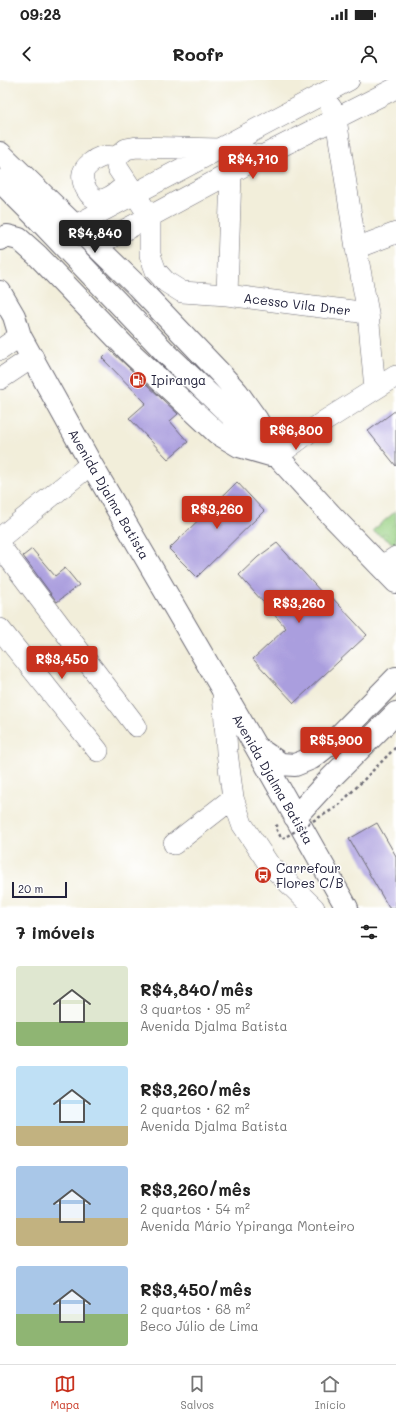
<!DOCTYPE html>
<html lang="pt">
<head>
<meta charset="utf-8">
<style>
  :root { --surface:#fff; --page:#f2f2f2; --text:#222; --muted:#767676; --line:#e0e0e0; --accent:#c8321e }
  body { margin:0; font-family:Mali,sans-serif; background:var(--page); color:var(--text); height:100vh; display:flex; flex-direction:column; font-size:15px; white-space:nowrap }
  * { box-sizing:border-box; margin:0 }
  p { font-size:13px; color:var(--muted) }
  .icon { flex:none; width:22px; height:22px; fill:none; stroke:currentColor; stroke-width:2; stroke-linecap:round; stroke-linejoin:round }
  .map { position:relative; height:828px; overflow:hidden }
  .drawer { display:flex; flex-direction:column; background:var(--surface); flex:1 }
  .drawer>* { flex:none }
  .scale { position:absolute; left:12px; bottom:10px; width:55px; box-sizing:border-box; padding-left:4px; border:2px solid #22223b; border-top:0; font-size:11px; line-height:14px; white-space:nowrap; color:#22223b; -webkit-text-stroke:3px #fff; paint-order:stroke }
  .price { position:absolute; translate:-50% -34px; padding:0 9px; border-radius:4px; background:var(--accent); color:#fff; font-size:13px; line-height:26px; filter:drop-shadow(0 1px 2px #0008) }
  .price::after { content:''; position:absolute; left:50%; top:24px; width:12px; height:9px; margin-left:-6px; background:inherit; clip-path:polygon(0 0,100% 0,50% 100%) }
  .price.active { background:#222; color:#fff }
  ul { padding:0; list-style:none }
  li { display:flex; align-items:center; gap:12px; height:100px; padding:0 16px }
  li span { display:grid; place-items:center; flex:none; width:112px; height:80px; border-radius:4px; color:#555 }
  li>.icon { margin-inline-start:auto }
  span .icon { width:48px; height:48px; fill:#fffc; stroke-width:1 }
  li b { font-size:17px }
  h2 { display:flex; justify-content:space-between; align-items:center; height:48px; padding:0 16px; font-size:17px }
  .status { display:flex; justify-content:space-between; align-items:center; height:28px; padding:0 20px; background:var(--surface); direction:ltr }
  .status svg { height:11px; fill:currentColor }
  header { display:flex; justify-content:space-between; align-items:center; height:52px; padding:0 16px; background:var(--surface); font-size:18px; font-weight:700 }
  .dock { display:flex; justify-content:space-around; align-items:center; height:56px; border-top:1px solid var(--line); background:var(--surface); font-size:11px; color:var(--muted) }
  .dock a { display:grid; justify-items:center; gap:2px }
  .dock .active { color:var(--accent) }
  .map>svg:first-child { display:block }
  .park { fill:url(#park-crowns); stroke:#5d795e }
  .building { fill:#aa9ede }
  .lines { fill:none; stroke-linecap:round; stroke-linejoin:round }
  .minor-casing { stroke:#6b6973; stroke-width:22 }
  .major-casing { stroke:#6b6973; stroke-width:24 }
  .path { stroke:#6b6973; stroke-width:2.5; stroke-dasharray:3 3; stroke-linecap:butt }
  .minor { stroke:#fff; stroke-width:21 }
  .major { stroke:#fff; stroke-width:22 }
  .path-bridge { stroke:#6b6973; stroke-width:2.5; stroke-dasharray:3 3; stroke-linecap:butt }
  .labels { text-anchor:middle; stroke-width:3; stroke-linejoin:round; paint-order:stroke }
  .street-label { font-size:13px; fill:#22223b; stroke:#fff }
  .poi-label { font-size:13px; fill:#22223b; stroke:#fff; text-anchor:start }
</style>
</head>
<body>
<div class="status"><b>09:28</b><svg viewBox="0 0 49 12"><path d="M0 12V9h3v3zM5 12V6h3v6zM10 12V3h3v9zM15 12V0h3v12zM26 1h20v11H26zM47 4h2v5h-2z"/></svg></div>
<header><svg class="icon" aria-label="back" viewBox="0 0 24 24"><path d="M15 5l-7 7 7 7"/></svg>Roofr<svg class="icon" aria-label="person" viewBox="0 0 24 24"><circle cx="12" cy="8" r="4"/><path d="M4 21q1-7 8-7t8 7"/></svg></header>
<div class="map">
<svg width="396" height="828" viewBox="0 0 396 828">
  <defs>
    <pattern id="park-crowns" width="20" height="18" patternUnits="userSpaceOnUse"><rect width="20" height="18" fill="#98d082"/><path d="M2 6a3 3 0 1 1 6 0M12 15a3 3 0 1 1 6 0" fill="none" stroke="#83b271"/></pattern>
  </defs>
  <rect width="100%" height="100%" fill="#fff"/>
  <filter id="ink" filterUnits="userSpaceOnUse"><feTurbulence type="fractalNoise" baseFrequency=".025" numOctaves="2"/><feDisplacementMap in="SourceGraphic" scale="8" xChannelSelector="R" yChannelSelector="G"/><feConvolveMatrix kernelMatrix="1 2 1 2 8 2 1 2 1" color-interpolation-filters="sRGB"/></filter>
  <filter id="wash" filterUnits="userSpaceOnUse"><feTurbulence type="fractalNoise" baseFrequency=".012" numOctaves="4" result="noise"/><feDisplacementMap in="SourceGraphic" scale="16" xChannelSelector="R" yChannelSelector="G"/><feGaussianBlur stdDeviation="0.9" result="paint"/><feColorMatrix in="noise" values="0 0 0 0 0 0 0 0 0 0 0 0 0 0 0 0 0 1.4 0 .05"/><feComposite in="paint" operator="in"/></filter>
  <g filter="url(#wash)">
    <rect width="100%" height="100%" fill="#f2eeda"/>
    <path class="park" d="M 396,431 L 396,465 L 372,451 Z"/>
    <g id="blocks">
      <path class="building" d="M 110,270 L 178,334 L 170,341 L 188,362 L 168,379 L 129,338 L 146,323 L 102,278 Z
        M 396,330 L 396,386 L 368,351 Z
        M 237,402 L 264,431 L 197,497 L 169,469 Z
        M 277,463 L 323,514 L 326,511 L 367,555 L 294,623 L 253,579 L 286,548 L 239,495 L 258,477 Z
        M 32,469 L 55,496 L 65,488 L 79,505 L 57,522 L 23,476 Z
        M 377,743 L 396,776 L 396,828 L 389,828 L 349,759 Z"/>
    </g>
  </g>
  <g filter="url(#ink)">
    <use href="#blocks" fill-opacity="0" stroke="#6b6973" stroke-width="1"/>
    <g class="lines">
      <g class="minor-casing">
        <path id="minor" d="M 331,27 L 336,39 L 356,168
          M 117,77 C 112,77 106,75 101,77 C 95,79 85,86 83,93 C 81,102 88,118 99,120 C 106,120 115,114 121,109
          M 231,94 L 227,215 L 368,233
          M 76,145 L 349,0
          M 97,165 L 262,76 L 396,8
          M 227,215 L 182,212 L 166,202 L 156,191 L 150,175 L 150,137 L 117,87 L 117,77 L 126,69 L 137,67 L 220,69 L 262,76
          M 0,270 L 20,256
          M 0,299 L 33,277
          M 375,309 L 368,233 L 356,168 L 396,153
          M 277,376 L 323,342 L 396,296
          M 0,458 L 91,384
          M 0,466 L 136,646
          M 379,485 L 390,481 L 396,477
          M 0,549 L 98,671
          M 223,612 L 227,672 L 233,718 L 242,744 L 268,783 L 314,828
          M 174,764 L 233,718"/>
      </g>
      <g class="major-casing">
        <path id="major" d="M 0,73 L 137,206 L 220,293 L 237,312 L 257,340 L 271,365
          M 0,101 L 35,136 L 165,272 L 246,350 L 277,376 L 331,435 L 396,502
          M 0,159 L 7,156 L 19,159 L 38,176 L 130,272 L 217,353 L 239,366 L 270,375
          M 0,212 L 14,236 L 20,256 L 91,384 L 256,667 L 347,828
          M 259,669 L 281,684 L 295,685 L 312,678 L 336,659 L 396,598
          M 295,737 L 331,698 L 396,633"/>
      </g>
      <path class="path" d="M 278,745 L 275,747 L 282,759 L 285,757"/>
      <use href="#minor" class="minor"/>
      <use href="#major" class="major"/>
      <path class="path-bridge" d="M 287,756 L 337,727 L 396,667"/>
    </g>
  </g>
  <defs>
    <g id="fuel-disc" transform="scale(0.9)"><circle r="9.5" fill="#c8321e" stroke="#fff"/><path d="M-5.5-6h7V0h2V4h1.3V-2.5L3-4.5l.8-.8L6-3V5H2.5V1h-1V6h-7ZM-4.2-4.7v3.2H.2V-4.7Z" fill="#fff"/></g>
    <g id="bus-disc" transform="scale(0.9)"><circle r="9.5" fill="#c8321e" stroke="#fff"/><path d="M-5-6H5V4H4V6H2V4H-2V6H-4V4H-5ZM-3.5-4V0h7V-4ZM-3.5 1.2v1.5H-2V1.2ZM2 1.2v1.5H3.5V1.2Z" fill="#fff"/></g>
  </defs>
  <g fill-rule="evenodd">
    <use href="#fuel-disc" x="138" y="300"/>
    <use href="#bus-disc" x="263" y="795"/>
  </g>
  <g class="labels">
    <g class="street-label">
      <text transform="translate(297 224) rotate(7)" y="5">Acesso Vila Dner</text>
      <text transform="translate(109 414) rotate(60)" y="5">Avenida Djalma Batista</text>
      <text transform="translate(273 699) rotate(60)" y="5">Avenida Djalma Batista</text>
    </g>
    <g class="poi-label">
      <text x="151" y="305">Ipiranga</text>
      <text x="276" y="793">Carrefour<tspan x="276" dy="15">Flores C/B</tspan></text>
    </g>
  </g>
</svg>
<div class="scale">20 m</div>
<b class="price" style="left:253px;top:100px">R$4,710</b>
<b class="price active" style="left:95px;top:174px">R$4,840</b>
<b class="price" style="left:296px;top:371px">R$6,800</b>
<b class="price" style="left:217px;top:450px">R$3,260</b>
<b class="price" style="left:299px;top:544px">R$3,260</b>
<b class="price" style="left:62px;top:600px">R$3,450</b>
<b class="price" style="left:336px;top:681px">R$5,900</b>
</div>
<section class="drawer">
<h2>7 imóveis<svg class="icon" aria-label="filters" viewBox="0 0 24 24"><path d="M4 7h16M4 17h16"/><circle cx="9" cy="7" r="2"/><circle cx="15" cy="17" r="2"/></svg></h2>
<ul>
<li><span style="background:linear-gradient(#dfe7d0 70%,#8fb573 0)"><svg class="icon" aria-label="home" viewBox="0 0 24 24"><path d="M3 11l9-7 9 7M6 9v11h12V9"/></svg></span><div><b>R$4,840/mês</b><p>3 quartos · 95 m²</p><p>Avenida Djalma Batista</p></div></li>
<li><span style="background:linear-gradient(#bfe0f5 75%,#c2b280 0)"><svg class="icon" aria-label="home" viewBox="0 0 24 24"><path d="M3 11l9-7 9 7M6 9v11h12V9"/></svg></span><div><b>R$3,260/mês</b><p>2 quartos · 62 m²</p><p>Avenida Djalma Batista</p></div></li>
<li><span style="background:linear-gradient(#a9c7e8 65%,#c2b280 0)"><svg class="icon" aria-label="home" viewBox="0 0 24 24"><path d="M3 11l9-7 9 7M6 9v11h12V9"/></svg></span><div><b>R$3,260/mês</b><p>2 quartos · 54 m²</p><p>Avenida Mário Ypiranga Monteiro</p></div></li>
<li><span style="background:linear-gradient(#a9c7e8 60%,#8fb573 0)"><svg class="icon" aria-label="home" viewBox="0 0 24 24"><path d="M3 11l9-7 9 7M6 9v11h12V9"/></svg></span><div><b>R$3,450/mês</b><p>2 quartos · 68 m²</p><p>Beco Júlio de Lima</p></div></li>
</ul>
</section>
<nav class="dock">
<a class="active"><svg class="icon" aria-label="map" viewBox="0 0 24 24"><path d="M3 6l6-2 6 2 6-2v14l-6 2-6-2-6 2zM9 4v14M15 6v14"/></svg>Mapa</a>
<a><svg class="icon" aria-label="saved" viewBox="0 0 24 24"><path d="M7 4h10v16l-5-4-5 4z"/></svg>Salvos</a>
<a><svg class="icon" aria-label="home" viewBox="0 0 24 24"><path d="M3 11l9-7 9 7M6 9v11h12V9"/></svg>Início</a>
</nav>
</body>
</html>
